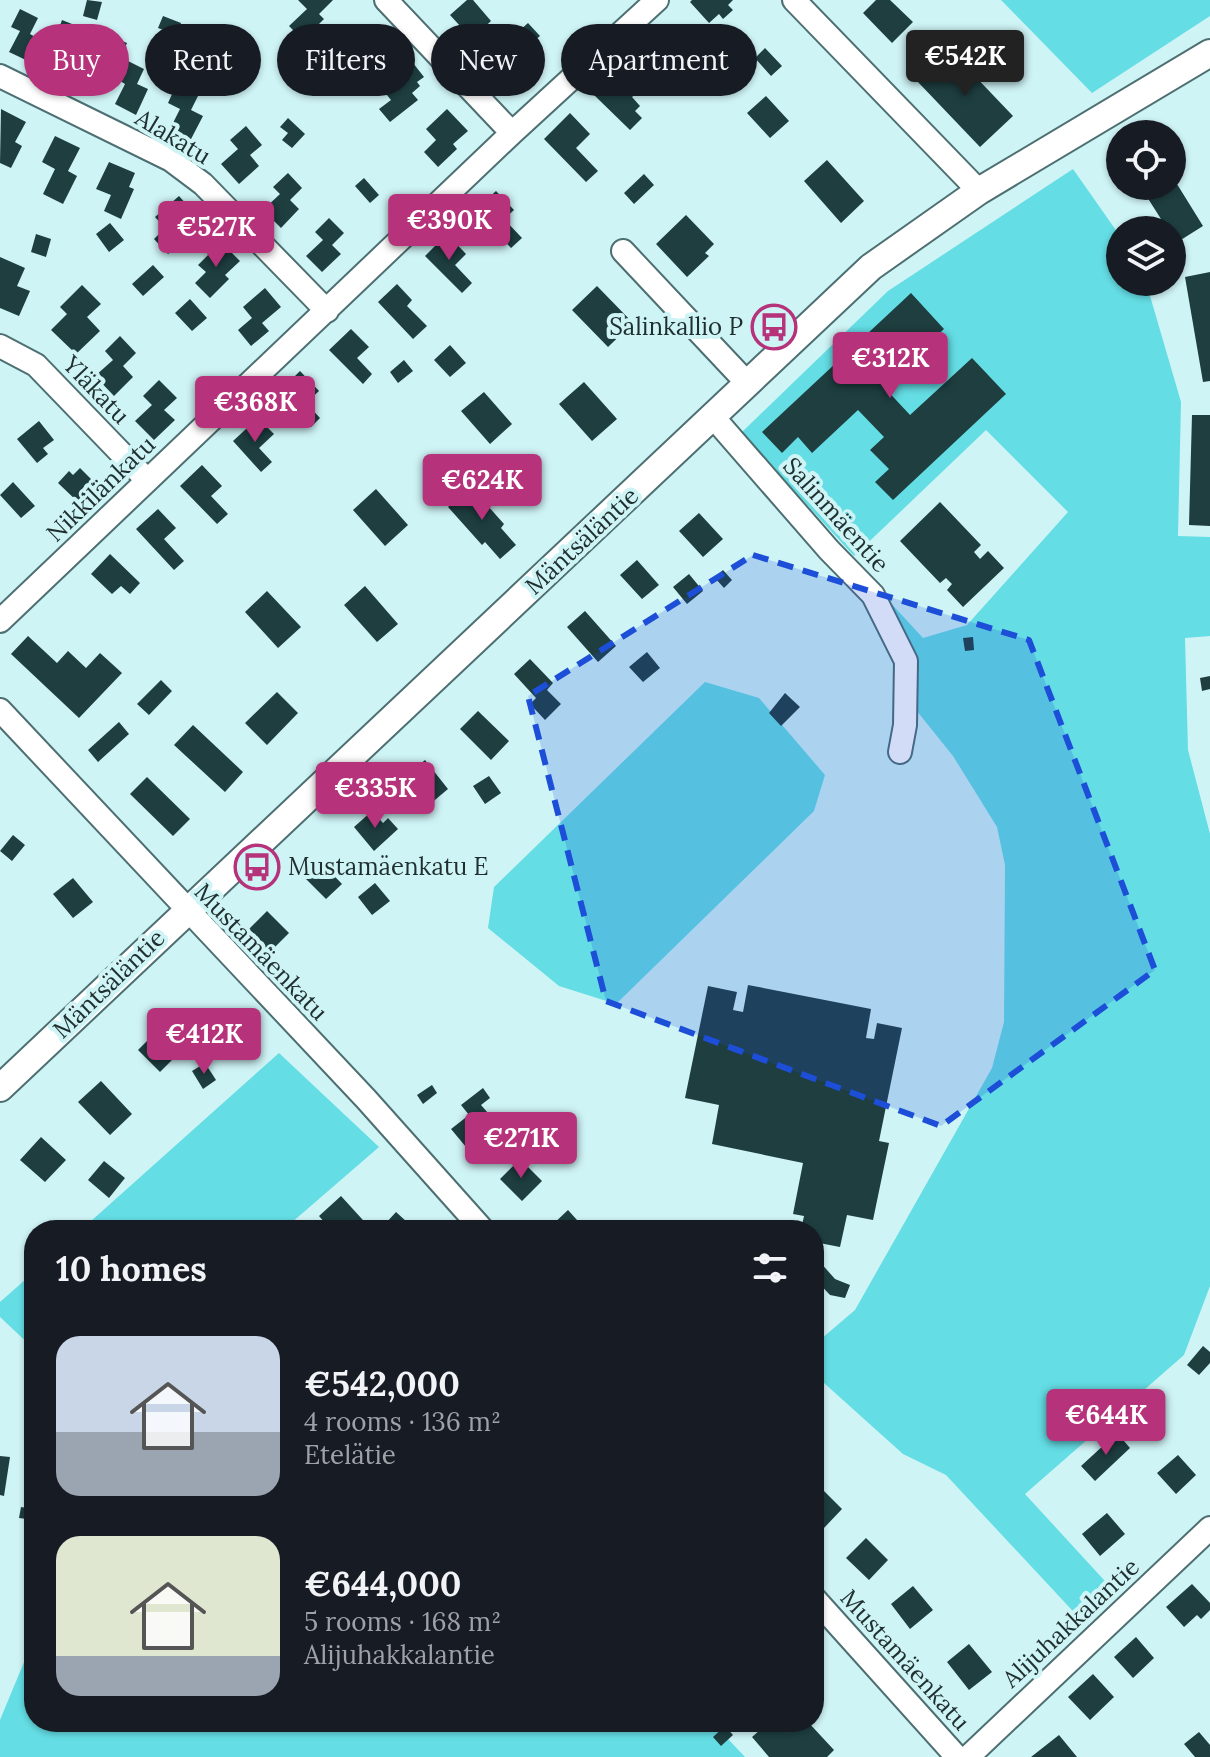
<!DOCTYPE html>
<html lang="en">
<head>
<meta charset="utf-8">
<style>
  :root { --surface:#171b24; --page:#242831; --text:#f1f3f6; --muted:#9ea1a6; --accent:#b6337b }
  body { margin:0; font-family:Lora,serif; background:var(--page); color:var(--text); height:100vh; display:flex; flex-direction:column; font-size:30px; white-space:nowrap }
  * { box-sizing:border-box; margin:0 }
  p { font-size:26px; color:var(--muted) }
  .icon { flex:none; width:44px; height:44px; fill:none; stroke:currentColor; stroke-width:2; stroke-linecap:round; stroke-linejoin:round }
  .map { position:relative; flex:1; overflow:hidden }
  .details { position:absolute; left:24px; top:1220px; width:800px; height:512px; display:flex; flex-direction:column; background:var(--surface); border-radius:32px; box-shadow:0 2px 6px #0004 }
  .details>* { flex:none }
  .hud { position:absolute; left:24px; top:24px; width:800px; height:72px; display:flex; gap:16px }
  .tools { position:absolute; left:1106px; top:120px; display:grid; gap:16px }
  .tools a { display:grid; place-items:center; width:80px; height:80px; border-radius:50%; background:var(--surface); box-shadow:0 2px 6px #0004; font-size:40px }
  .price { position:absolute; translate:-50% -68px; padding:0 18px; border-radius:8px; background:var(--accent); color:#fff; font-size:26px; line-height:52px; filter:drop-shadow(0 2px 4px #0008) }
  .price::after { content:''; position:absolute; left:50%; top:48px; width:24px; height:18px; margin-left:-12px; background:inherit; clip-path:polygon(0 0,100% 0,50% 100%) }
  .price.selected { background:#222; color:#fff }
  ul { padding:0; list-style:none }
  li { display:flex; align-items:center; gap:24px; height:200px; padding:0 32px }
  li span { display:grid; place-items:center; flex:none; width:224px; height:160px; border-radius:24px; color:#555 }
  li>.icon { margin-inline-start:auto }
  span .icon { width:96px; height:96px; fill:#fffc; stroke-width:1 }
  li b { font-size:34px }
  h2 { display:flex; justify-content:space-between; align-items:center; height:96px; padding:0 32px; font-size:34px }
  .chip { padding:0 28px; border-radius:36px; background:var(--surface); box-shadow:0 2px 6px #0004; font-size:28px; line-height:72px }
  .chip.selected { background:var(--accent); color:#fff }
  .map>svg:first-child { display:block }
  .green { fill:#64dde4 }
  .building { fill:#1e3e40 }
  .lines { fill:none; stroke-linecap:round; stroke-linejoin:round }
  .minor-casing { stroke:#4e6f71; stroke-width:26 }
  .tertiary-casing { stroke:#4e6f71; stroke-width:30 }
  .minor { stroke:#fff; stroke-width:22 }
  .tertiary { stroke:#fff; stroke-width:26 }
  .marked { fill:#1d4ed8; fill-opacity:0.2; stroke:#1d4ed8; stroke-width:6; stroke-dasharray:16 10; stroke-linejoin:round }
  .labels { text-anchor:middle; stroke-width:8; stroke-linejoin:round; paint-order:stroke }
  .street-label { font-size:24px; fill:#1f2e2e; stroke:#cff4f6 }
  .poi-label { font-size:24px; fill:#1f2e2e; stroke:#cff4f6; text-anchor:end }
</style>
</head>
<body>
<div class="map">
<svg width="1210" height="1757" viewBox="0 0 1210 1757">
  <rect width="100%" height="100%" fill="#cff4f6"/>
  <path class="green" d="M 1001,0 L 1210,0 L 1210,16 L 1092,93 Z
    M 1073,169 L 1120,236 L 1120,282 L 1146,282 L 1181,402 L 1178,536 L 1210,537 L 1210,636 L 1185,638 L 1188,750 L 1210,834 L 1210,1286 L 1184,1355 L 1025,1494 L 1115,1592 L 1083,1622 L 946,1475 L 903,1454 L 814,1374 L 814,1345 L 855,1310 L 992,1068 L 1004,1022 L 1005,865 L 997,827 L 953,756 L 916,710 L 913,660 L 890,611 L 888,600 L 923,638 L 967,625 L 1068,512 L 986,430 L 854,556 L 741,433 L 888,291 Z
    M 705,682 L 759,698 L 825,775 L 814,811 L 616,1004 L 559,986 L 488,928 L 494,887 Z
    M 279,1053 L 379,1147 L 283,1230 L 81,1230 Z
    M 34,1272 L 34,1349 L 0,1317 L 0,1302 Z
    M 34,1638 L 34,1722 L 712,1722 L 745,1757 L 0,1757 L 0,1720 Z"/>
  <path class="building" d="M 87,0 L 102,2 L 97,20 L 83,16 Z
    M 298,0 L 333,0 L 319,14 L 324,19 L 303,40 L 289,26 L 307,9 Z
    M 467,0 L 473,0 L 491,21 L 472,39 L 450,15 Z
    M 692,0 L 733,0 L 728,5 L 733,10 L 723,19 L 719,14 L 709,23 L 690,2 Z
    M 876,0 L 890,0 L 913,22 L 892,43 L 863,13 Z
    M 20,9 L 38,18 L 30,34 L 39,39 L 28,61 L 9,52 L 20,31 L 11,27 Z
    M 163,16 L 181,23 L 177,35 L 158,28 Z
    M 62,20 L 72,24 L 65,41 L 56,37 Z
    M 528,23 L 540,36 L 521,52 L 534,66 L 513,85 L 489,58 Z
    M 360,25 L 375,43 L 366,51 L 373,59 L 349,79 L 338,67 L 352,55 L 340,41 Z
    M 661,28 L 680,47 L 672,55 L 689,73 L 677,84 L 641,48 Z
    M 76,33 L 93,42 L 87,54 L 99,60 L 85,90 L 63,80 L 78,51 L 69,47 Z
    M 115,38 L 127,43 L 119,61 L 108,56 Z
    M 765,48 L 782,66 L 771,76 L 755,58 Z
    M 950,50 L 1013,116 L 980,147 L 917,81 Z
    M 126,60 L 144,69 L 137,84 L 148,89 L 136,115 L 115,104 L 125,84 L 117,79 Z
    M 413,63 L 424,77 L 417,82 L 420,86 L 412,93 L 418,100 L 390,122 L 379,109 L 391,100 L 382,89 Z
    M 616,71 L 623,78 L 627,73 L 636,82 L 632,86 L 638,92 L 632,97 L 640,106 L 635,111 L 642,118 L 630,130 L 593,94 Z
    M 177,83 L 199,94 L 191,110 L 203,116 L 190,141 L 169,131 L 180,109 L 168,103 Z
    M 766,96 L 789,121 L 770,138 L 747,113 Z
    M 1,109 L 26,122 L 15,142 L 22,146 L 11,168 L 0,163 Z
    M 447,109 L 468,131 L 453,144 L 457,149 L 438,167 L 424,152 L 436,140 L 426,129 Z
    M 570,113 L 590,134 L 576,148 L 598,171 L 586,182 L 544,139 Z
    M 288,118 L 305,134 L 292,148 L 282,140 L 288,133 L 280,127 Z
    M 246,126 L 262,145 L 250,155 L 259,166 L 239,184 L 221,164 L 238,149 L 230,140 Z
    M 55,136 L 80,148 L 68,171 L 77,176 L 63,204 L 43,194 L 55,169 L 42,162 Z
    M 827,160 L 864,201 L 841,223 L 804,181 Z
    M 109,162 L 135,173 L 129,187 L 134,189 L 121,219 L 104,211 L 111,195 L 96,189 Z
    M 288,173 L 302,188 L 290,200 L 299,209 L 281,228 L 263,210 L 280,194 L 273,187 Z
    M 644,174 L 654,185 L 634,204 L 624,193 Z
    M 1172,176 L 1203,226 L 1176,243 L 1172,230 L 1168,230 L 1140,186 L 1172,186 Z
    M 364,178 L 379,195 L 370,203 L 355,186 Z
    M 496,191 L 514,210 L 504,219 L 522,238 L 511,248 L 475,210 Z
    M 179,196 L 198,217 L 185,228 L 190,234 L 168,254 L 154,239 L 165,228 L 155,217 Z
    M 686,215 L 714,244 L 705,253 L 709,256 L 687,277 L 656,244 Z
    M 329,218 L 344,233 L 332,245 L 341,254 L 322,272 L 306,256 L 323,240 L 315,232 Z
    M 110,223 L 124,240 L 109,252 L 96,234 Z
    M 36,234 L 51,239 L 46,257 L 31,252 Z
    M 447,234 L 466,254 L 455,265 L 472,283 L 462,293 L 425,256 Z
    M 221,242 L 240,261 L 225,275 L 229,279 L 210,298 L 195,283 L 206,272 L 198,265 Z
    M 0,257 L 25,268 L 17,286 L 30,291 L 19,316 L 0,308 Z
    M 153,265 L 164,277 L 143,296 L 132,284 Z
    M 1210,272 L 1210,381 L 1203,382 L 1185,277 Z
    M 397,284 L 412,300 L 407,306 L 427,326 L 413,339 L 378,302 Z
    M 82,285 L 101,304 L 87,317 L 100,331 L 76,354 L 51,330 L 67,314 L 60,307 Z
    M 597,286 L 633,323 L 608,347 L 572,310 Z
    M 265,288 L 281,307 L 262,323 L 269,331 L 251,346 L 238,330 L 252,318 L 243,307 Z
    M 911,293 L 944,329 L 883,386 L 910,415 L 972,358 L 1006,394 L 893,500 L 875,482 L 889,469 L 870,450 L 884,437 L 858,410 L 812,453 L 798,437 L 782,453 L 762,432 Z
    M 190,299 L 207,318 L 192,331 L 175,313 Z
    M 351,329 L 369,347 L 357,358 L 372,374 L 363,384 L 329,350 Z
    M 120,336 L 136,353 L 123,366 L 133,377 L 114,396 L 95,376 L 113,360 L 105,351 Z
    M 450,345 L 466,363 L 450,377 L 434,360 Z
    M 404,360 L 413,371 L 398,383 L 390,372 Z
    M 300,371 L 319,391 L 306,403 L 320,418 L 311,427 L 278,393 Z
    M 159,380 L 177,398 L 164,410 L 175,420 L 154,440 L 135,421 L 152,405 L 143,396 Z
    M 584,382 L 617,419 L 592,441 L 559,404 Z
    M 484,392 L 512,424 L 490,444 L 461,411 Z
    M 1192,415 L 1210,415 L 1210,526 L 1189,525 Z
    M 258,418 L 274,434 L 259,448 L 272,462 L 261,472 L 233,441 Z
    M 39,421 L 54,440 L 43,448 L 48,454 L 37,463 L 17,439 Z
    M 202,465 L 222,486 L 211,496 L 228,514 L 217,524 L 180,486 Z
    M 80,468 L 97,485 L 79,503 L 58,483 L 69,471 L 73,475 Z
    M 13,482 L 35,506 L 21,518 L 0,495 Z
    M 471,487 L 504,524 L 501,528 L 516,545 L 500,559 L 485,542 L 482,545 L 448,507 Z
    M 376,489 L 408,525 L 385,546 L 353,510 Z
    M 940,502 L 981,545 L 974,552 L 980,559 L 988,551 L 1004,568 L 963,607 L 947,590 L 952,584 L 946,578 L 940,583 L 900,541 Z
    M 158,509 L 176,528 L 164,539 L 184,561 L 174,570 L 136,529 Z
    M 699,513 L 723,539 L 703,557 L 679,531 Z
    M 110,554 L 140,583 L 130,594 L 121,586 L 112,594 L 91,574 Z
    M 637,560 L 659,585 L 642,599 L 620,575 Z
    M 723,570 L 732,580 L 724,588 L 715,578 Z
    M 689,574 L 703,591 L 687,604 L 673,587 Z
    M 365,586 L 398,624 L 377,642 L 344,605 Z
    M 267,591 L 301,627 L 278,648 L 245,612 Z
    M 585,611 L 616,646 L 598,662 L 567,627 Z
    M 28,636 L 57,663 L 68,651 L 86,668 L 100,653 L 122,673 L 79,718 L 11,654 Z
    M 973,637 L 974,650 L 965,651 L 963,638 Z
    M 647,652 L 660,668 L 643,682 L 629,667 Z
    M 530,659 L 553,683 L 547,690 L 561,704 L 545,720 L 530,704 L 536,698 L 514,674 Z
    M 1210,676 L 1210,689 L 1202,691 L 1200,678 Z
    M 161,680 L 172,691 L 149,715 L 137,704 Z
    M 277,692 L 298,713 L 267,745 L 245,723 Z
    M 785,693 L 800,707 L 781,726 L 769,713 Z
    M 478,711 L 509,741 L 491,760 L 460,729 Z
    M 119,722 L 129,734 L 98,762 L 88,750 Z
    M 193,725 L 243,772 L 225,792 L 174,745 Z
    M 425,760 L 448,789 L 430,804 L 407,775 Z
    M 489,776 L 501,793 L 485,804 L 473,786 Z
    M 147,777 L 190,819 L 173,836 L 130,794 Z
    M 372,811 L 383,823 L 388,818 L 398,829 L 374,851 L 354,827 Z
    M 13,835 L 25,845 L 12,861 L 0,851 Z
    M 319,860 L 342,884 L 326,899 L 303,876 Z
    M 73,878 L 93,902 L 73,918 L 53,894 Z
    M 375,883 L 390,901 L 372,915 L 358,897 Z
    M 267,911 L 289,933 L 270,952 L 248,930 Z
    M 748,985 L 871,1009 L 866,1038 L 874,1039 L 877,1023 L 902,1028 L 879,1141 L 889,1143 L 873,1220 L 847,1215 L 840,1247 L 814,1242 L 814,1230 L 801,1230 L 804,1216 L 793,1214 L 803,1163 L 712,1144 L 719,1105 L 685,1098 L 708,986 L 737,992 L 733,1010 L 743,1012 Z
    M 160,1028 L 182,1050 L 160,1072 L 138,1050 Z
    M 205,1063 L 216,1080 L 203,1089 L 192,1071 Z
    M 101,1081 L 132,1114 L 110,1135 L 78,1102 Z
    M 432,1085 L 437,1093 L 423,1104 L 417,1095 Z
    M 483,1088 L 490,1098 L 481,1105 L 488,1113 L 480,1120 L 488,1130 L 466,1147 L 451,1129 L 469,1115 L 461,1105 Z
    M 41,1137 L 66,1160 L 45,1182 L 20,1160 Z
    M 520,1159 L 542,1181 L 522,1201 L 500,1179 Z
    M 104,1161 L 125,1178 L 109,1198 L 88,1180 Z
    M 341,1196 L 372,1230 L 331,1230 L 319,1216 Z
    M 568,1210 L 586,1230 L 551,1230 L 549,1228 Z
    M 396,1212 L 407,1222 L 399,1230 L 391,1230 L 385,1224 Z
    M 819,1261 L 835,1279 L 850,1285 L 845,1298 L 830,1295 L 814,1278 L 814,1265 Z
    M 1203,1346 L 1210,1352 L 1210,1363 L 1199,1375 L 1187,1365 Z
    M 1117,1433 L 1130,1448 L 1095,1481 L 1081,1466 Z
    M 1178,1455 L 1196,1475 L 1176,1494 L 1157,1473 Z
    M 0,1456 L 10,1457 L 4,1496 L 0,1495 Z
    M 814,1481 L 842,1509 L 824,1528 L 814,1518 Z
    M 21,1507 L 34,1509 L 34,1520 L 19,1518 Z
    M 1107,1513 L 1125,1534 L 1100,1556 L 1082,1534 Z
    M 866,1538 L 888,1560 L 869,1580 L 846,1558 Z
    M 1192,1584 L 1210,1603 L 1210,1610 L 1201,1619 L 1197,1615 L 1184,1627 L 1166,1607 Z
    M 913,1586 L 933,1610 L 910,1629 L 891,1604 Z
    M 1136,1637 L 1154,1658 L 1133,1678 L 1114,1657 Z
    M 969,1644 L 992,1672 L 969,1690 L 947,1662 Z
    M 1093,1674 L 1114,1697 L 1090,1720 L 1068,1697 Z
    M 769,1722 L 808,1722 L 834,1750 L 827,1757 L 769,1757 L 752,1737 Z
    M 725,1726 L 733,1735 L 721,1746 L 713,1737 Z
    M 1199,1732 L 1210,1745 L 1210,1757 L 1195,1757 L 1184,1744 Z
    M 1059,1735 L 1077,1757 L 1031,1757 Z"/>
  <g class="lines">
    <g class="minor-casing">
      <path id="minor" d="M 386,0 L 512,133
        M 794,0 L 979,191
        M 0,76 L 171,160 L 203,184 L 327,311
        M 623,251 L 748,384
        M 0,346 L 36,365 L 147,480
        M 714,418 L 829,550 L 873,595 L 906,661 L 905,725 L 900,752
        M 0,621 L 512,133 L 657,0
        M 0,710 L 366,1099 L 483,1230
        M 814,1598 L 957,1757
        M 968,1757 L 1210,1528"/>
    </g>
    <g class="tertiary-casing">
      <path id="tertiary" d="M 0,1088 L 871,267 L 979,191 L 1210,53"/>
    </g>
    <use href="#minor" class="minor"/>
    <use href="#tertiary" class="tertiary"/>
  </g>
  <path class="marked" d="M 753,555 L 1029,640 L 1155,970 L 941,1126 L 606,1001 L 528,696 Z"/>
  <defs>
    <g id="bus-ring" transform="scale(2.3)"><circle r="9.5" fill="#cff4f6" stroke="#b6337b" stroke-width="1.5"/><path d="M-5-6H5V4H4V6H2V4H-2V6H-4V4H-5ZM-3.5-4V0h7V-4ZM-3.5 1.2v1.5H-2V1.2ZM2 1.2v1.5H3.5V1.2Z" fill="#b6337b"/></g>
  </defs>
  <g fill-rule="evenodd">
    <use href="#bus-ring" x="774" y="327"/>
    <use href="#bus-ring" x="257" y="867"/>
  </g>
  <g class="labels">
    <g class="street-label">
      <text transform="translate(173 137) rotate(31)" y="8">Alakatu</text>
      <text transform="translate(96 390) rotate(46)" y="8">Yläkatu</text>
      <text transform="translate(101 489) rotate(-44)" y="8">Nikkilänkatu</text>
      <text transform="translate(836 515) rotate(48)" y="8">Salinmäentie</text>
      <text transform="translate(582 541) rotate(-43)" y="8">Mäntsäläntie</text>
      <text transform="translate(261 952) rotate(46)" y="8">Mustamäenkatu</text>
      <text transform="translate(109 984) rotate(-44)" y="8">Mäntsäläntie</text>
      <text transform="translate(1071 1623) rotate(-43)" y="8">Alijuhakkalantie</text>
      <text transform="translate(905 1660) rotate(48)" y="8">Mustamäenkatu</text>
    </g>
    <g class="poi-label">
      <text x="743" y="335">Salinkallio P</text>
      <text x="288" y="875" text-anchor="start">Mustamäenkatu E</text>
    </g>
  </g>
</svg>
<div class="tools">
<a><svg class="icon" aria-label="locate" viewBox="0 0 24 24"><circle cx="12" cy="12" r="6"/><path d="M12 2v4M12 18v4M2 12h4M18 12h4"/></svg></a>
<a><svg class="icon" aria-label="layers" viewBox="0 0 24 24"><path d="M12 4l9 5-9 5-9-5zM3 14l9 5 9-5"/></svg></a>
</div>
<b class="price selected" style="left:965px;top:98px">€542K</b>
<b class="price" style="left:449px;top:262px">€390K</b>
<b class="price" style="left:216px;top:269px">€527K</b>
<b class="price" style="left:890px;top:400px">€312K</b>
<b class="price" style="left:255px;top:444px">€368K</b>
<b class="price" style="left:482px;top:522px">€624K</b>
<b class="price" style="left:375px;top:830px">€335K</b>
<b class="price" style="left:204px;top:1076px">€412K</b>
<b class="price" style="left:521px;top:1180px">€271K</b>
<b class="price" style="left:1106px;top:1457px">€644K</b>
<div class="hud">
<a class="chip selected">Buy</a>
<a class="chip">Rent</a>
<a class="chip">Filters</a>
<a class="chip">New</a>
<a class="chip">Apartment</a>
</div>
<section class="details">
<h2>10 homes<svg class="icon" aria-label="filters" viewBox="0 0 24 24"><path d="M4 7h16M4 17h16"/><circle cx="9" cy="7" r="2"/><circle cx="15" cy="17" r="2"/></svg></h2>
<ul>
<li><span style="background:linear-gradient(#c9d6e8 60%,#9aa5b1 0)"><svg class="icon" aria-label="home" viewBox="0 0 24 24"><path d="M3 11l9-7 9 7M6 9v11h12V9"/></svg></span><div><b>€542,000</b><p>4 rooms · 136 m²</p><p>Etelätie</p></div></li>
<li><span style="background:linear-gradient(#dfe7d0 75%,#9aa5b1 0)"><svg class="icon" aria-label="home" viewBox="0 0 24 24"><path d="M3 11l9-7 9 7M6 9v11h12V9"/></svg></span><div><b>€644,000</b><p>5 rooms · 168 m²</p><p>Alijuhakkalantie</p></div></li>
</ul>
</section>
</div>
</body>
</html>
